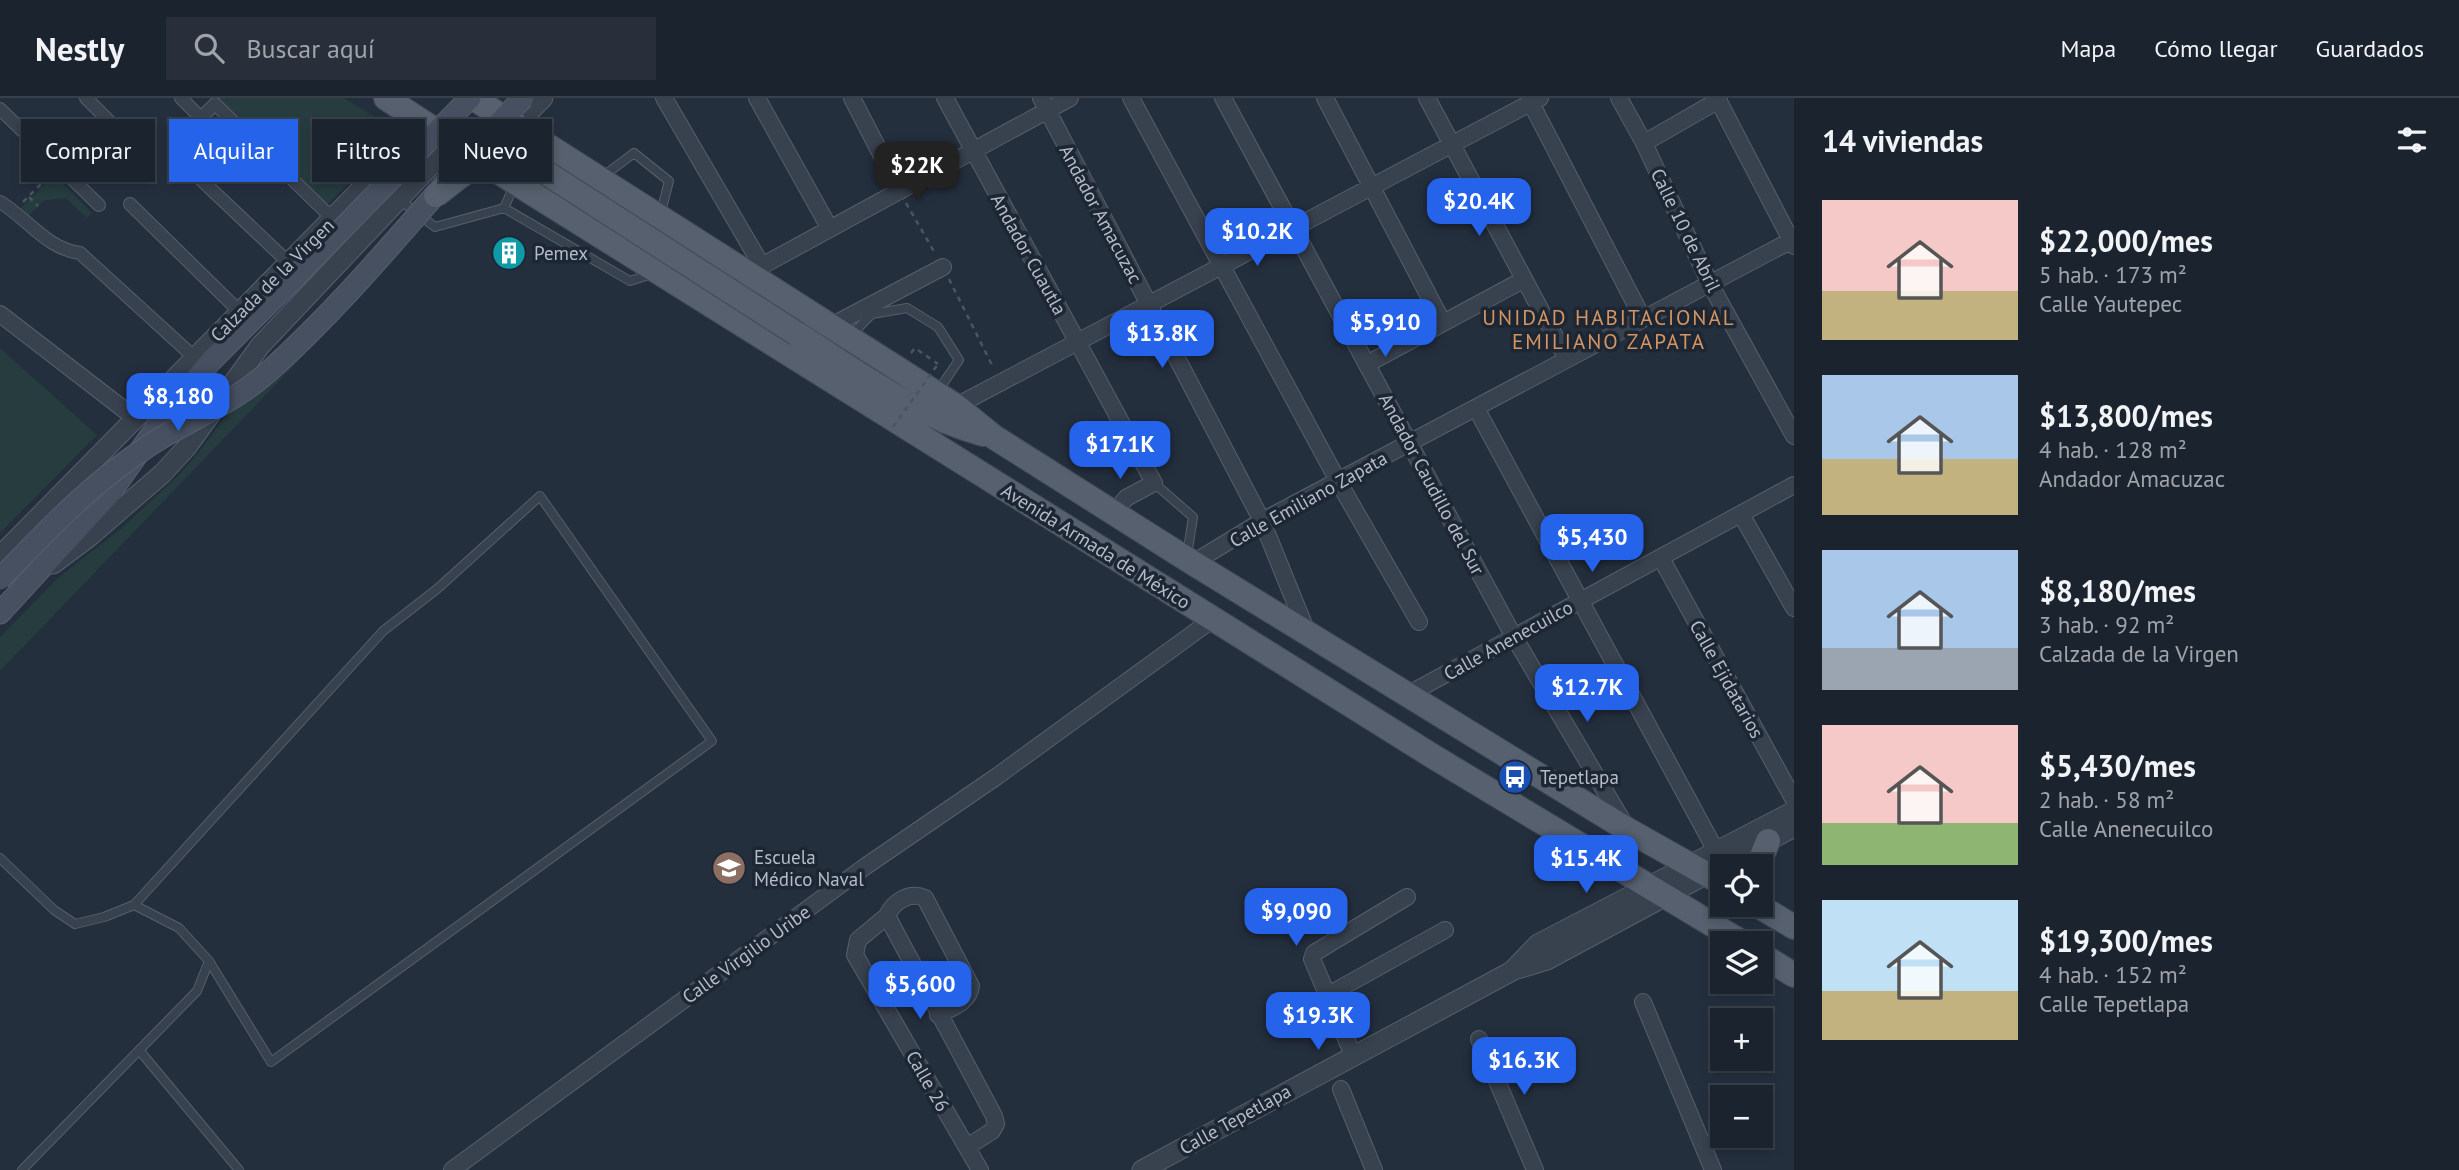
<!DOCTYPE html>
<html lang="es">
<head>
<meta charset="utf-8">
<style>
  :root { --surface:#1b232e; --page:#282f3a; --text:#f1f3f6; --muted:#a0a4aa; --line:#39404a; --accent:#2563eb }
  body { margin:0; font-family:"PT Sans",sans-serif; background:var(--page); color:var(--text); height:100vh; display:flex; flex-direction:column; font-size:26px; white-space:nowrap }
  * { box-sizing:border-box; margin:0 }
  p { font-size:23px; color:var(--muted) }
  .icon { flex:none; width:38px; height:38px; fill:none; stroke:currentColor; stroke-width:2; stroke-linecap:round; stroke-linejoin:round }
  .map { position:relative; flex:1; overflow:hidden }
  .details { display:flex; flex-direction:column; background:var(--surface); width:665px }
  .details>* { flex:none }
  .top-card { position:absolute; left:21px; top:21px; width:665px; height:63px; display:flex; gap:14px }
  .fabs { position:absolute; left:1710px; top:756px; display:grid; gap:14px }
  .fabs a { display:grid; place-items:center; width:63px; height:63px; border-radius:0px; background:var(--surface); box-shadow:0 4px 10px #0003,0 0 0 2px var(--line); font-size:35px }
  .price { position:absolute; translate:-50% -60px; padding:0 16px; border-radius:14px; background:var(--accent); color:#fff; font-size:23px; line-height:46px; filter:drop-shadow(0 2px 4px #0008) }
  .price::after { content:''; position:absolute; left:50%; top:42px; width:21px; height:16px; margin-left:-10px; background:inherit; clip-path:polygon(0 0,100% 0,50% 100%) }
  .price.selected { background:#222; color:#fff }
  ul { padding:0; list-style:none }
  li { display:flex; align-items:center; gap:21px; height:175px; padding:0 28px }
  li span { display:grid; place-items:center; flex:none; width:196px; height:140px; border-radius:0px; color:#555 }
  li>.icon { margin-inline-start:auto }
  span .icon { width:84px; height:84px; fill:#fffc; stroke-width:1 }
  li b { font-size:30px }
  h2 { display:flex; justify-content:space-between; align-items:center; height:84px; padding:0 28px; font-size:30px }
  .pill { padding:0 24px; border-radius:0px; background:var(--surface); box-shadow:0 4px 10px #0003,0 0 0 2px var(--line); font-size:24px; line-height:63px }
  .pill.selected { background:var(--accent); color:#fff }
  header { display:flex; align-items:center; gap:42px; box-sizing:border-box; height:98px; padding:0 35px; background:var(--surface); border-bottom:2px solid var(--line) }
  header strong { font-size:33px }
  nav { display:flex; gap:38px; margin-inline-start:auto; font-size:24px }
  .search { width:490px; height:63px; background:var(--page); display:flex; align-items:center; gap:18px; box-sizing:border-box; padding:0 24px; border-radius:0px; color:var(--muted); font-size:26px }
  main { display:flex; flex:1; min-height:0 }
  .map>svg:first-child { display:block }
  .green { fill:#263c3f }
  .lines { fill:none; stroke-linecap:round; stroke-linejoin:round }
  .service-casing { stroke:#565f6c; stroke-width:10 }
  .pedestrian-casing { stroke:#565f6c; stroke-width:14 }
  .minor-casing { stroke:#565f6c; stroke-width:18 }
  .tertiary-casing { stroke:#565f6c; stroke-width:21 }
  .secondary-casing { stroke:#565f6c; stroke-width:23 }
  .primary-casing { stroke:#414a57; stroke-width:26 }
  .path { stroke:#44595c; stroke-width:2.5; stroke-dasharray:5 5; stroke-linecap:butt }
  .service { stroke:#38414e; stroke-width:8 }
  .pedestrian { stroke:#38414e; stroke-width:12 }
  .minor { stroke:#38414e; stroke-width:16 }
  .tertiary { stroke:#38414e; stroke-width:19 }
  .secondary { stroke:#465061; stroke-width:21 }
  .primary { stroke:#56606e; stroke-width:24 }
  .secondary-bridge-casing { stroke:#565f6c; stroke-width:23; stroke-linecap:butt }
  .primary-bridge-casing { stroke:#414a57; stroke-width:26; stroke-linecap:butt }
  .path-bridge { stroke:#44595c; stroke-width:2.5; stroke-dasharray:5 5; stroke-linecap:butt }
  .secondary-bridge { stroke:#465061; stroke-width:21 }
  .primary-bridge { stroke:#56606e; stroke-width:24 }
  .labels { text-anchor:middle; stroke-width:7; stroke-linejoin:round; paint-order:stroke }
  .street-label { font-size:19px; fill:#b4bcc9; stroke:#1d2633 }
  .poi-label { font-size:19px; fill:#b4bcc9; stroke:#1d2633; text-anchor:start }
  .neighbourhood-label { font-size:21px; letter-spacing:2px; fill:#d59563; stroke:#1d2633 }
</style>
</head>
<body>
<header>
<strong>Nestly</strong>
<div class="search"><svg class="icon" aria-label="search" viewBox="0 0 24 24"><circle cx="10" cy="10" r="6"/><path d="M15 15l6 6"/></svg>Buscar aquí</div>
<nav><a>Mapa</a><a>Cómo llegar</a><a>Guardados</a></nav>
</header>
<main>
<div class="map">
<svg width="1794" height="1072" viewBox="0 0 1794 1072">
  <rect width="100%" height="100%" fill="#242f3e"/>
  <path class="green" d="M 213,0 L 344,0 L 399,34 L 324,110 Z
    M 54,77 L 92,115 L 87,120 L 66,100 L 45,102 L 26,120 L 19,112 Z
    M 342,185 L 358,201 L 0,573 L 0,539 L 58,480 L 123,429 L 180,376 L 200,353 L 267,261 Z
    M 0,250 L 97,337 L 0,435 Z"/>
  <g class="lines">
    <g class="service-casing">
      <path id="service" d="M 602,79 L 634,55 L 669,83 L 661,114
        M 514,88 L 504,110 L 630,183 L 652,176
        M 400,102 L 435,129 L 504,110
        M 850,238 L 872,216 L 907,210 L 938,229 L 959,262 L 938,293
        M 1154,385 L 1193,419 L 1187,458
        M 0,760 L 54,812 L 75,826 L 104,819 L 134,807 L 383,533 L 437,491 L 540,398 L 712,643 L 271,964 L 209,863 L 179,830 L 134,807
        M 139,952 L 239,1072
        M 22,1072 L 197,893 L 209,863"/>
    </g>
    <g class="pedestrian-casing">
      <path id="pedestrian" d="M 86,0 L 147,61
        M 181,0 L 201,20
        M 0,11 L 99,107
        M 179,41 L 215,6 L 333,121
        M 176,58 L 289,165
        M 0,104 C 28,121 47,151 80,155 L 195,260
        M 130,106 L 240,214"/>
    </g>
    <g class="minor-casing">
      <path id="minor" d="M 664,0 L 762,168
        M 757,0 L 830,131
        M 852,0 L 900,93
        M 945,0 L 1154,385 L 1126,400 L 1114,415
        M 1041,0 L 1262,423 L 1307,534
        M 1131,0 L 1338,383 L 1419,524
        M 1223,0 L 1514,539 L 1625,727
        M 1325,0 L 1443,225
        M 1427,0 L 1567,261
        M 1619,0 L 1644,45 L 1710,186 L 1794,338
        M 1717,0 L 1794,148
        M 1531,5 L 1643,221
        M 1644,45 L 1719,2
        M 747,176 L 1070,0
        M 0,216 L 135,320
        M 829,229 L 943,169
        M 1367,266 L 1523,182
        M 956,308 L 1540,0
        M 1476,310 L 1716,753
        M 1741,416 L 1794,510
        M 1661,460 L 1794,702
        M 1193,465 L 1262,423 L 1794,141
        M 1407,597 L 1794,387
        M 887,818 L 858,842 L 855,857 L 980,1072
        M 1328,897 L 1445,832
        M 1643,904 L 1713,1072
        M 938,917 C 951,910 969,905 971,888 L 925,800 C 909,793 893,804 887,818 L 994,1018 L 996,1026 L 992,1033 L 967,1049
        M 1479,941 L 1535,1072
        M 1353,957 L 1312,861 L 1314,855 L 1407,799
        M 1341,991 L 1374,1072
        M 452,1072 L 866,768 L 996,679 L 1213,521"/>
    </g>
    <g class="tertiary-casing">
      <path id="tertiary" d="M 515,28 L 543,0
        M 0,458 L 425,26
        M 53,466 L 89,439 L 162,376 L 186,350 L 260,248 L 453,44
        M 1514,871 L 1538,846 L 1794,713
        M 1142,1072 L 1514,872 L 1547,862 L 1794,729"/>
    </g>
    <g class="secondary-casing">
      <path id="secondary" d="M 0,515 L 111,394 L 158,327 L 211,263 L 296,178"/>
    </g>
    <g class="primary-casing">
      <path id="primary" d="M 386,0 L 516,85 L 1434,659 L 1743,845
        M 473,0 L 956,308 L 994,339 L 1193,465 L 1628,732 L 1722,785
        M 797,236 C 857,274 914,317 983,336
        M 1758,768 L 1768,743
        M 1757,807 L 1794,829
        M 1760,856 L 1794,877"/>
    </g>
    <path class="path" d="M 29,99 L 38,108
      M 23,104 L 48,79
      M 906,105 L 936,157
      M 949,181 L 993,269
      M 911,255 L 915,250 L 938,266"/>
    <use href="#service" class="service"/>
    <use href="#pedestrian" class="pedestrian"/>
    <use href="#minor" class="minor"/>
    <use href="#tertiary" class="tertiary"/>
    <use href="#secondary" class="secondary"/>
    <use href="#primary" class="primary"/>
    <g class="secondary-bridge-casing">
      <path id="secondary-bridge" d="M 296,178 L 470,0
        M 0,481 C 47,433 92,384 150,347 C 188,322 232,306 267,275 C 361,191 436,90 523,0"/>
    </g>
    <g class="primary-bridge-casing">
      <path id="primary-bridge" d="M 436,97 C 473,68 490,50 537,69 L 797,236"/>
    </g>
    <path class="path-bridge" d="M 893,329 L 938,266"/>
    <use href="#secondary-bridge" class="secondary-bridge"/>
    <use href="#primary-bridge" class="primary-bridge"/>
  </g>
  <defs>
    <g id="building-disc" transform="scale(1.75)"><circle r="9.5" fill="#0f9aa8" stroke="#1d2633"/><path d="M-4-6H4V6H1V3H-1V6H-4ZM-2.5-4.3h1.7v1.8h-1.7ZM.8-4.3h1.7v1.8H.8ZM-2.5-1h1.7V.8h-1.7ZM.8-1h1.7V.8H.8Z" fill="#fff"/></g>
    <g id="bus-disc" transform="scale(1.75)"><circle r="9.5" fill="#1a4fb4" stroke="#1d2633"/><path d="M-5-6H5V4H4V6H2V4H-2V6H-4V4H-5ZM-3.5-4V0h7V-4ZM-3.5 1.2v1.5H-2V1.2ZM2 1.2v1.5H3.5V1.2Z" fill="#fff"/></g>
    <g id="school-disc" transform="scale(1.75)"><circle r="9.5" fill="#8d6e63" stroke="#1d2633"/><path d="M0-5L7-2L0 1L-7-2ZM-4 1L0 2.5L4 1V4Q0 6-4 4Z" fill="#fff"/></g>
  </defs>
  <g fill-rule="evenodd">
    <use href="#building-disc" x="509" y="155"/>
    <use href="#bus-disc" x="1515" y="679"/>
    <use href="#school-disc" x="729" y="770"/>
  </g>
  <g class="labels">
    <g class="street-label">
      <text transform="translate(1101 116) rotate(62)" y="7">Andador Amacuzac</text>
      <text transform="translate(1686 132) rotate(64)" y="7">Calle 10 de Abril</text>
      <text transform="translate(1029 156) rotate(61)" y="7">Andador Cuautla</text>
      <text transform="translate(272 182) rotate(-45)" y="7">Calzada de la Virgen</text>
      <text transform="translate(1432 386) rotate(62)" y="7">Andador Caudillo del Sur</text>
      <text transform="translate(1308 401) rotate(-29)" y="7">Calle Emiliano Zapata</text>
      <text transform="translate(1096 448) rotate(32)" y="7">Avenida Armada de México</text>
      <text transform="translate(1508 542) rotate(-29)" y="7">Calle Anenecuilco</text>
      <text transform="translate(1727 581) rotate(61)" y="7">Calle Ejidatarios</text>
      <text transform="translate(746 856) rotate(-36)" y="7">Calle Virgilio Uribe</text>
      <text transform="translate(928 983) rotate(60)" y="7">Calle 26</text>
      <text transform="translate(1235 1021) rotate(-29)" y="7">Calle Tepetlapa</text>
    </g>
    <g class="poi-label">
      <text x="534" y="162">Pemex</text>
      <text x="1540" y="686">Tepetlapa</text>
      <text x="754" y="766">Escuela<tspan x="754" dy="22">Médico Naval</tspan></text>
    </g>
    <g class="neighbourhood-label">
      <text x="1609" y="227">UNIDAD HABITACIONAL<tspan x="1609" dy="24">EMILIANO ZAPATA</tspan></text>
    </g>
  </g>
</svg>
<div class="fabs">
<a><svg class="icon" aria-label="locate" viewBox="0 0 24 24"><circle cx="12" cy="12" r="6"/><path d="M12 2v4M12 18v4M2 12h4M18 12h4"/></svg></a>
<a><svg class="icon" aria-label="layers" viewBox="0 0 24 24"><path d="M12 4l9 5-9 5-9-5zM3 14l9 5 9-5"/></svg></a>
<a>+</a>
<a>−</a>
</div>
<b class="price selected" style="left:917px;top:104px">$22K</b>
<b class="price" style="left:1479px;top:140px">$20.4K</b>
<b class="price" style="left:1257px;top:170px">$10.2K</b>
<b class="price" style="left:1385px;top:261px">$5,910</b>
<b class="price" style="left:1162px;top:272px">$13.8K</b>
<b class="price" style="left:178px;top:335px">$8,180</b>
<b class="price" style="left:1120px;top:383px">$17.1K</b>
<b class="price" style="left:1592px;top:476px">$5,430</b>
<b class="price" style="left:1587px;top:626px">$12.7K</b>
<b class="price" style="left:1586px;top:797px">$15.4K</b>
<b class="price" style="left:1296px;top:850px">$9,090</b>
<b class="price" style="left:920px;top:923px">$5,600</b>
<b class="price" style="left:1318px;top:954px">$19.3K</b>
<b class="price" style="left:1524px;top:999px">$16.3K</b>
<div class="top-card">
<a class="pill">Comprar</a>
<a class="pill selected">Alquilar</a>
<a class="pill">Filtros</a>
<a class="pill">Nuevo</a>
</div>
</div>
<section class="details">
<h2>14 viviendas<svg class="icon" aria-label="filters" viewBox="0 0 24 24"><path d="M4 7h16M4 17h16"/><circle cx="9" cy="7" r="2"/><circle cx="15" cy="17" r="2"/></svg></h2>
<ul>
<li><span style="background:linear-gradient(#f6c9c9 65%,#c2b280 0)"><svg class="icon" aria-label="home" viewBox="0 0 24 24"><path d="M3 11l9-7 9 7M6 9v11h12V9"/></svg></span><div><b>$22,000/mes</b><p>5 hab. · 173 m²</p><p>Calle Yautepec</p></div></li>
<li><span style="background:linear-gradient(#a9c7e8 60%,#c2b280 0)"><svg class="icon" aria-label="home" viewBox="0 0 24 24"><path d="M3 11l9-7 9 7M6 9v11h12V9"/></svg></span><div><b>$13,800/mes</b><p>4 hab. · 128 m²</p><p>Andador Amacuzac</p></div></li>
<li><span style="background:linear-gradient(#a9c7e8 70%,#9aa5b1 0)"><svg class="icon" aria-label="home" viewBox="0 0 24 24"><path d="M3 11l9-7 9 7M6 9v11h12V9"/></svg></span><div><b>$8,180/mes</b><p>3 hab. · 92 m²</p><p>Calzada de la Virgen</p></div></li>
<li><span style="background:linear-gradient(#f6c9c9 70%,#8fb573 0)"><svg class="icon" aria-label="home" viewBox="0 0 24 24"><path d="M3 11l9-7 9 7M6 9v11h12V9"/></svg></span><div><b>$5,430/mes</b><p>2 hab. · 58 m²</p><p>Calle Anenecuilco</p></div></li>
<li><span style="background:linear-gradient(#bfe0f5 65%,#c2b280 0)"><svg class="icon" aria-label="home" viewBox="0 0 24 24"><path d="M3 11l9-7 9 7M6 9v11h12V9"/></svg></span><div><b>$19,300/mes</b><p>4 hab. · 152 m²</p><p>Calle Tepetlapa</p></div></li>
</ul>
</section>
</main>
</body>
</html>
